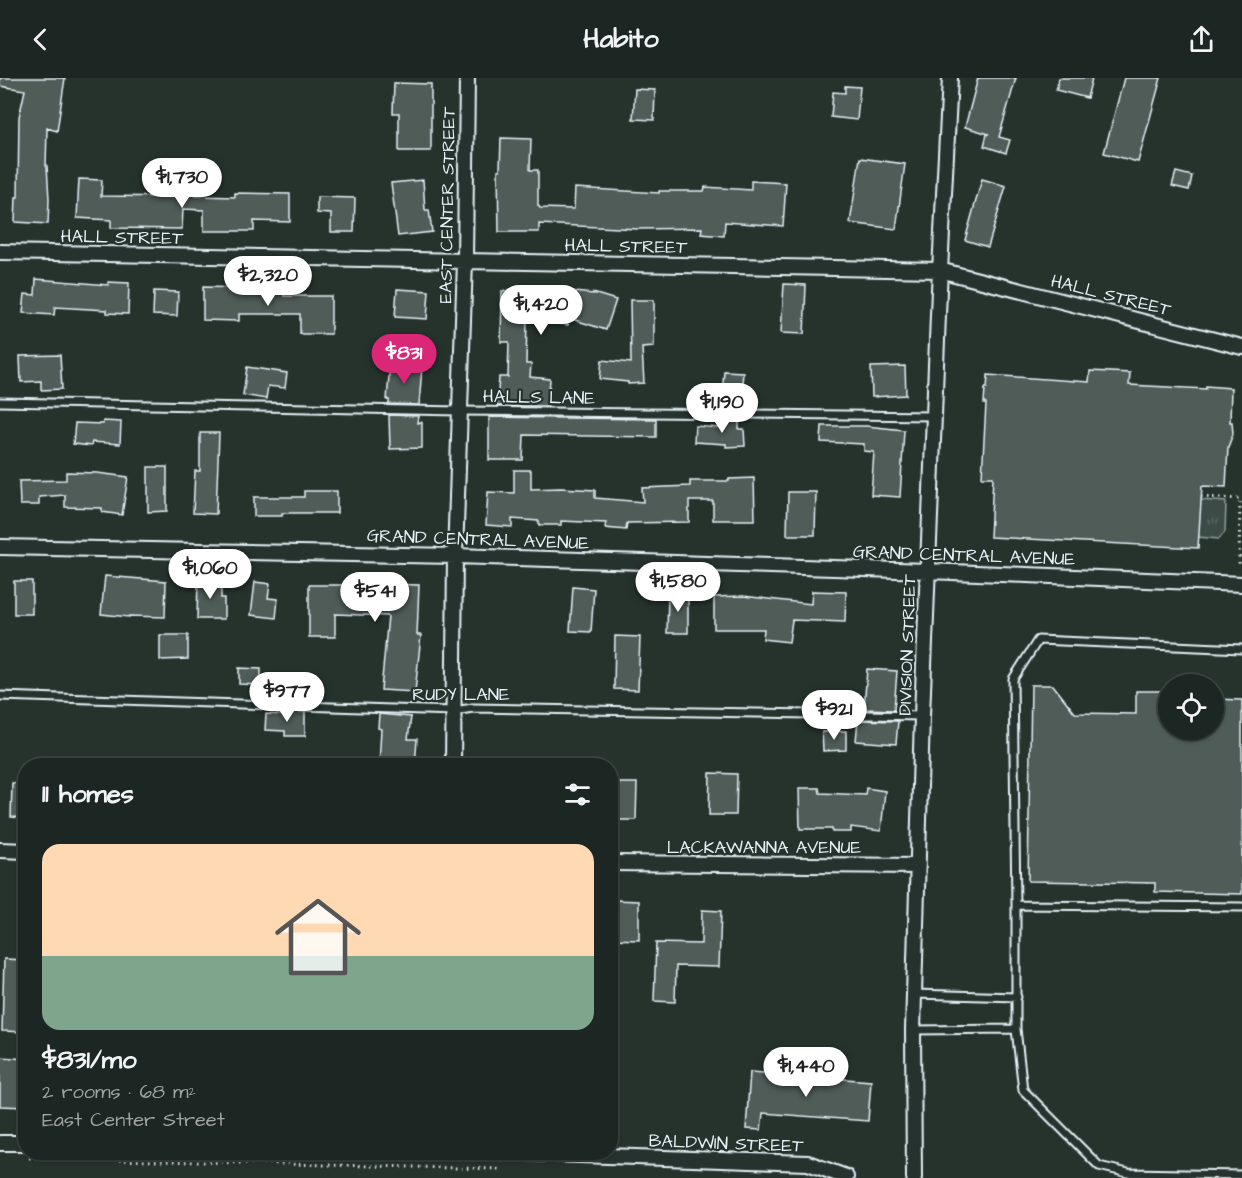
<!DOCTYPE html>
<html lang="en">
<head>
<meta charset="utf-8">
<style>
  :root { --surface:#1c2622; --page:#29322f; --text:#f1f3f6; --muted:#a0a5a5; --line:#3a4340; --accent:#db2777 }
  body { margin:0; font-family:"Architects Daughter",sans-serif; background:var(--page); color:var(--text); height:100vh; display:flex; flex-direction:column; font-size:22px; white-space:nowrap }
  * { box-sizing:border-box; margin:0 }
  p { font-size:20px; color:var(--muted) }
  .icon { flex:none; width:33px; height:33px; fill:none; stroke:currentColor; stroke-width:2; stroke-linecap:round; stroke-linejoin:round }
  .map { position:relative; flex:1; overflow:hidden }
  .details { position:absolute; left:18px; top:680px; width:600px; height:402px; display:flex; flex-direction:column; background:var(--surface); border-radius:24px; box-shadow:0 2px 4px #0004,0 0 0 2px var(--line) }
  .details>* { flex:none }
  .controls { position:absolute; left:1158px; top:596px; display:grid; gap:12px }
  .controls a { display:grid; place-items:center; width:66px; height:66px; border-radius:50%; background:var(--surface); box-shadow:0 2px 4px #0004,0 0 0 2px var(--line); font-size:30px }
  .price { position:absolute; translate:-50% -51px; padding:0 14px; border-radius:21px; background:#fff; color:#222; font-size:20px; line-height:39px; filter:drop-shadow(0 2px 3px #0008) }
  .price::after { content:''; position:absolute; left:50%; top:36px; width:18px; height:14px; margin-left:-9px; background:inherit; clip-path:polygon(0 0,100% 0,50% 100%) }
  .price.current { background:var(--accent); color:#fff }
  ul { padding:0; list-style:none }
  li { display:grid; align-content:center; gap:12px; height:318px; padding:0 24px }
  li+li { border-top:2px solid var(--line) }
  li span { display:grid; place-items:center; height:186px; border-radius:18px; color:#555 }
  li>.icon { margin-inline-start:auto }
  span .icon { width:108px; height:108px; fill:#fffc; stroke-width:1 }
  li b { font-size:26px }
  h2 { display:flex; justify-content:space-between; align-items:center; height:72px; padding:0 24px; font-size:26px }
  header { display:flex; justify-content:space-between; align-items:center; height:78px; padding:0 24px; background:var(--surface); font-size:27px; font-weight:700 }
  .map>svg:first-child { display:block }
  .park { fill:url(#park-tufts); stroke:#939ea0; stroke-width:1.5 }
  .building { fill:#505c59; stroke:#e8f1f8; stroke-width:1.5 }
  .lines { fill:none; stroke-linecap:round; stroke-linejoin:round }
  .lane-casing { stroke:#e8f1f8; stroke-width:11 }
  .street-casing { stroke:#e8f1f8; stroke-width:18 }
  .path { stroke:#e8f1f8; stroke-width:3; stroke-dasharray:1.5 4.5; stroke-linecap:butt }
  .lane { stroke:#26332d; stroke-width:7 }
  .street { stroke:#26332d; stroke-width:14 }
  .labels { text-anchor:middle; stroke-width:4.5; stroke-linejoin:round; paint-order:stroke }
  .street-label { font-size:18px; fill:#e8f1f8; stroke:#26332d }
</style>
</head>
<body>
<header><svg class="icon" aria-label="back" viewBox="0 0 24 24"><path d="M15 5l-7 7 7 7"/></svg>Habito<svg class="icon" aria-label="share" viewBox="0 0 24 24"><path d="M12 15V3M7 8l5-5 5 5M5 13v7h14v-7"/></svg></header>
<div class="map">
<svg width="1242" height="1100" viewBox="0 0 1242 1100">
  <defs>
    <pattern id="park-tufts" width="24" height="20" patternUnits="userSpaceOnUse" patternTransform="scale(1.5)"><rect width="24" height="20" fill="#3e4b47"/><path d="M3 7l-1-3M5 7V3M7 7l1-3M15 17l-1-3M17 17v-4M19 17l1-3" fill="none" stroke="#5a6562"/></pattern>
  </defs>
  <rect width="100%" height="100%" fill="#26332d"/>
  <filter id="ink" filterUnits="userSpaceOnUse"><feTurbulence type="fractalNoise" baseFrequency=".0167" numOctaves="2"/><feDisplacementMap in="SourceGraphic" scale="12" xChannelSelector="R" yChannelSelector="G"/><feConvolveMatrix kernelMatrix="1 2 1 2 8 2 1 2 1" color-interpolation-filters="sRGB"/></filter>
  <g filter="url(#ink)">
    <path class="park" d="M 1200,422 L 1226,424 L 1225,454 L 1219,461 L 1198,459 Z"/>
    <path class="building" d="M 0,0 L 65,0 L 57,53 L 47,50 L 46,88 L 47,88 L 49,121 L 48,146 L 15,144 L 16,119 L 18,119 L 19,39 L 25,12 L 0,8 Z
      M 978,0 L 1016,0 L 999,59 L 1010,62 L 1006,75 L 984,68 L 987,56 L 989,56 L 965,49 Z
      M 1059,0 L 1092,0 L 1087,20 L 1056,12 Z
      M 1124,0 L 1161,0 L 1138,84 L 1104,75 Z
      M 394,5 L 431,6 L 431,73 L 399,73 L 399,35 L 393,35 Z
      M 845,8 L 860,9 L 857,42 L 831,39 L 833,14 L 845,15 Z
      M 635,11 L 655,12 L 654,42 L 633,41 Z
      M 501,60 L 531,61 L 530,92 L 538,92 L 538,127 L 540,130 L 574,131 L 575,110 L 659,115 L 659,113 L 704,113 L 705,109 L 751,112 L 751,103 L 786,105 L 783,148 L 725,144 L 724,158 L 701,156 L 702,150 L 638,151 L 539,146 L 539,154 L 499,154 L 498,92 L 500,92 Z
      M 860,80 L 905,86 L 896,151 L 850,145 Z
      M 1176,94 L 1192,98 L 1189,112 L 1172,108 Z
      M 79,101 L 102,102 L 101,118 L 179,119 L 181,107 L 197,109 L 196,118 L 235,119 L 235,115 L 290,116 L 290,144 L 254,143 L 254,153 L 204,153 L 204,132 L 183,131 L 182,151 L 111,150 L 111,142 L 77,140 Z
      M 982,101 L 1006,108 L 988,169 L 965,162 Z
      M 423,102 L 425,132 L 429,132 L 432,154 L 398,158 L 391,105 Z
      M 317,119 L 355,120 L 354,154 L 331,154 L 331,136 L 317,135 Z
      M 36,201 L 108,207 L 108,204 L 129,205 L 128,236 L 107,235 L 107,232 L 55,229 L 54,237 L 23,235 L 25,216 L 35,217 Z
      M 784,206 L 806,207 L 804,256 L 781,255 Z
      M 203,209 L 284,211 L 284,218 L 331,218 L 331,256 L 300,256 L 300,236 L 239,236 L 239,243 L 203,242 Z
      M 397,211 L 429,213 L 427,241 L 395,239 Z
      M 545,211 L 593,216 L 593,215 L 616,222 L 606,252 L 569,240 L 568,247 L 527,242 L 526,286 L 531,286 L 530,299 L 550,301 L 548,328 L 497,328 L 499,299 L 508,299 L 509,264 L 501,264 L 502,213 L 545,213 Z
      M 154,213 L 178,214 L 177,238 L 153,237 Z
      M 630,222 L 654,222 L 654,269 L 642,270 L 644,305 L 628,306 L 628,304 L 600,301 L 602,282 L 631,285 Z
      M 60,277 L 62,311 L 41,312 L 41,303 L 21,304 L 20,278 Z
      M 390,286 L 422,289 L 419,327 L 389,326 L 389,322 L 387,322 Z
      M 905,288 L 906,317 L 872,319 L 871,289 Z
      M 247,289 L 287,295 L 285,310 L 268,308 L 266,321 L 243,317 Z
      M 724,293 L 743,294 L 740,330 L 721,330 Z
      M 1090,293 L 1130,295 L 1129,307 L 1206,311 L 1206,308 L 1231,310 L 1230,344 L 1232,344 L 1233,356 L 1228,369 L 1226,409 L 1202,408 L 1198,470 L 990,459 L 993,399 L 982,399 L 986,326 L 984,326 L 985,310 L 987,310 L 988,297 L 1089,304 Z
      M 389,337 L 418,338 L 417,345 L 422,344 L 422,370 L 390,371 Z
      M 489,339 L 656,341 L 656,359 L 524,357 L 523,382 L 489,382 Z
      M 720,341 L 739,342 L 739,351 L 744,351 L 745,368 L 726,369 L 726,366 L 694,364 L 695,348 L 719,350 Z
      M 103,343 L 121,344 L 120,366 L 92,364 L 91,368 L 73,366 L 75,345 L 103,346 Z
      M 822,348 L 866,348 L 904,352 L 900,419 L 871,417 L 874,374 L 864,373 L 864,366 L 821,364 Z
      M 200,355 L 219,355 L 216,436 L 193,435 L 195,393 L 200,393 Z
      M 148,389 L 167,389 L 167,433 L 148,434 Z
      M 514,392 L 531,392 L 531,411 L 561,410 L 595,412 L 595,420 L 643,424 L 642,410 L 690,408 L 690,403 L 729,403 L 729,401 L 754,400 L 755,442 L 713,442 L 713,423 L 689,423 L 689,444 L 627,445 L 626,452 L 605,450 L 606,445 L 561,443 L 561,447 L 539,447 L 539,443 L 512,441 L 512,449 L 486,447 L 488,414 L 514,415 Z
      M 66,394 L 97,395 L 128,399 L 122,437 L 102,434 L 102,430 L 65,429 L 65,417 L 39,419 L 39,427 L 20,427 L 19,403 L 66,402 Z
      M 304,413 L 337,413 L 337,435 L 282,435 L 282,438 L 254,438 L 254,419 L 304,419 Z
      M 788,414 L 816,414 L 815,457 L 787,457 Z
      M 105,498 L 166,503 L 165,539 L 129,538 L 129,539 L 101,536 Z
      M 198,501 L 221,501 L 221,520 L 224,520 L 224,541 L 197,541 Z
      M 14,503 L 32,503 L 32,536 L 14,536 Z
      M 255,504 L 270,506 L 268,520 L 278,521 L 276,540 L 251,537 Z
      M 350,505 L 419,507 L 417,557 L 421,557 L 415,614 L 381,612 L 388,538 L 335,536 L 335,559 L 309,559 L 309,507 L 350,507 Z
      M 573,509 L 594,511 L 591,554 L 570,553 Z
      M 812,513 L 846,514 L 845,544 L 792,542 L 789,564 L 763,561 L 764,551 L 714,551 L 714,519 L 743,518 L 811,526 Z
      M 668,515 L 688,515 L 688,555 L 667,555 Z
      M 160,557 L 188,557 L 188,581 L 160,582 Z
      M 615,558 L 640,559 L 638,612 L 614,611 Z
      M 239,590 L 261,591 L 261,607 L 239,606 Z
      M 867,591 L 897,593 L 894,632 L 864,631 Z
      M 1031,607 L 1053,607 L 1075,635 L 1136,636 L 1136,613 L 1168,613 L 1168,651 L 1214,651 L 1214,621 L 1242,622 L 1242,816 L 1155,814 L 1155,805 L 1028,803 Z
      M 286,633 L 305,634 L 305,658 L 285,658 L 285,653 L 265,652 L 266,636 L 286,637 Z
      M 379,636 L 411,639 L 408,661 L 417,661 L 415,687 L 379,687 L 381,651 L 378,650 Z
      M 858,642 L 898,643 L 896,666 L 856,663 Z
      M 846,653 L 846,672 L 823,673 L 822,654 Z
      M 710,695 L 737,696 L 736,737 L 709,737 Z
      M 12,705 L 26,705 L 26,740 L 11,739 Z
      M 619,705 L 637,705 L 636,742 L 619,742 Z
      M 799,710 L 819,710 L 820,715 L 865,717 L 866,710 L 885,713 L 881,753 L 851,749 L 851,754 L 832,754 L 832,751 L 800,751 Z
      M 614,822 L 639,823 L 639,862 L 613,861 Z
      M 702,832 L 721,833 L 719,889 L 676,888 L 675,924 L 654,923 L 656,865 L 701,866 Z
      M 4,881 L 26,882 L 26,954 L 2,953 Z
      M 0,979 L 26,981 L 26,1029 L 0,1028 Z
      M 750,994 L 871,1003 L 868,1043 L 763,1035 L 761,1052 L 746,1051 Z"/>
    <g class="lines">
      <g class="lane-casing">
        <path id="lane" d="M 0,324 L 459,333 L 934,338
          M 0,618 L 454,633 L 473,630 L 922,638
          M 1016,827 L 1013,601 L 1038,562 L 1242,571
          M 1242,829 L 1016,827 L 1016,951 L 1023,1012 L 1099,1088 L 1128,1095 L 1242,1097
          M 914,916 L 1017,919
          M 913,952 L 1016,951"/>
      </g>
      <g class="street-casing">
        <path id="street" d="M 0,174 L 939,192 L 1242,269
          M 0,469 L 455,478 L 928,493 L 1242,506
          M 453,687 L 455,478 L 465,183 L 467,0
          M 0,772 L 26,773
          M 610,785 L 918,788
          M 0,1065 L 26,1065
          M 493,1074 L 808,1085 L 846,1099
          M 914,1100 L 913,952 L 922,638 L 939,212 L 950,0"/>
      </g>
      <path class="path" d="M 1201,419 L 1240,421 L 1239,488
        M 29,1080 L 499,1091"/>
      <use href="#lane" class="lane"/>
      <use href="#street" class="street"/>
    </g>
  </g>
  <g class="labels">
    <g class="street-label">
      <text transform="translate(447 127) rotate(-89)" y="6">EAST CENTER STREET</text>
      <text transform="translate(122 159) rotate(1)" y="6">HALL STREET</text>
      <text transform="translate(626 168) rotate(1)" y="6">HALL STREET</text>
      <text transform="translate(1111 217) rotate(14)" y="6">HALL STREET</text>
      <text transform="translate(539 319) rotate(1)" y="6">HALLS LANE</text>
      <text transform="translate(478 461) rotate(2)" y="6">GRAND CENTRAL AVENUE</text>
      <text transform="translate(964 477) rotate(2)" y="6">GRAND CENTRAL AVENUE</text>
      <text transform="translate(907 567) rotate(-88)" y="6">DIVISION STREET</text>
      <text x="461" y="622">RUDY LANE</text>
      <text x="764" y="775">LACKAWANNA AVENUE</text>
      <text transform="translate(726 1065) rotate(2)" y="6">BALDWIN STREET</text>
    </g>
  </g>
</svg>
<div class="controls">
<a><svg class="icon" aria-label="locate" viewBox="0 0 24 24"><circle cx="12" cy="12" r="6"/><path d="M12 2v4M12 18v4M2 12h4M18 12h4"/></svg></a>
</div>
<b class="price" style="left:182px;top:131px">$1,730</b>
<b class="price" style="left:268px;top:229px">$2,320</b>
<b class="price" style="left:541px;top:258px">$1,420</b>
<b class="price current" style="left:404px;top:307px">$831</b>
<b class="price" style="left:722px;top:356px">$1,190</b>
<b class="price" style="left:210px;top:522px">$1,060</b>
<b class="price" style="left:678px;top:535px">$1,580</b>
<b class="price" style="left:375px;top:545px">$541</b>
<b class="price" style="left:287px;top:645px">$977</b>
<b class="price" style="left:834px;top:663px">$921</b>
<b class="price" style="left:806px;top:1020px">$1,440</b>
<section class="details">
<h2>11 homes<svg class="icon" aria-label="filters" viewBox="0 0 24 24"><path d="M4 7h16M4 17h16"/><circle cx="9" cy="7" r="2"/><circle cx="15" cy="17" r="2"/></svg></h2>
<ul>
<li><span style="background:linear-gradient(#ffd9b3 60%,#7fa58c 0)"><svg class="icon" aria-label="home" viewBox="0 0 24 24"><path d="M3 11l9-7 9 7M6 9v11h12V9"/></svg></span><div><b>$831/mo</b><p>2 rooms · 68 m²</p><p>East Center Street</p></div></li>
</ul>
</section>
</div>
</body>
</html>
